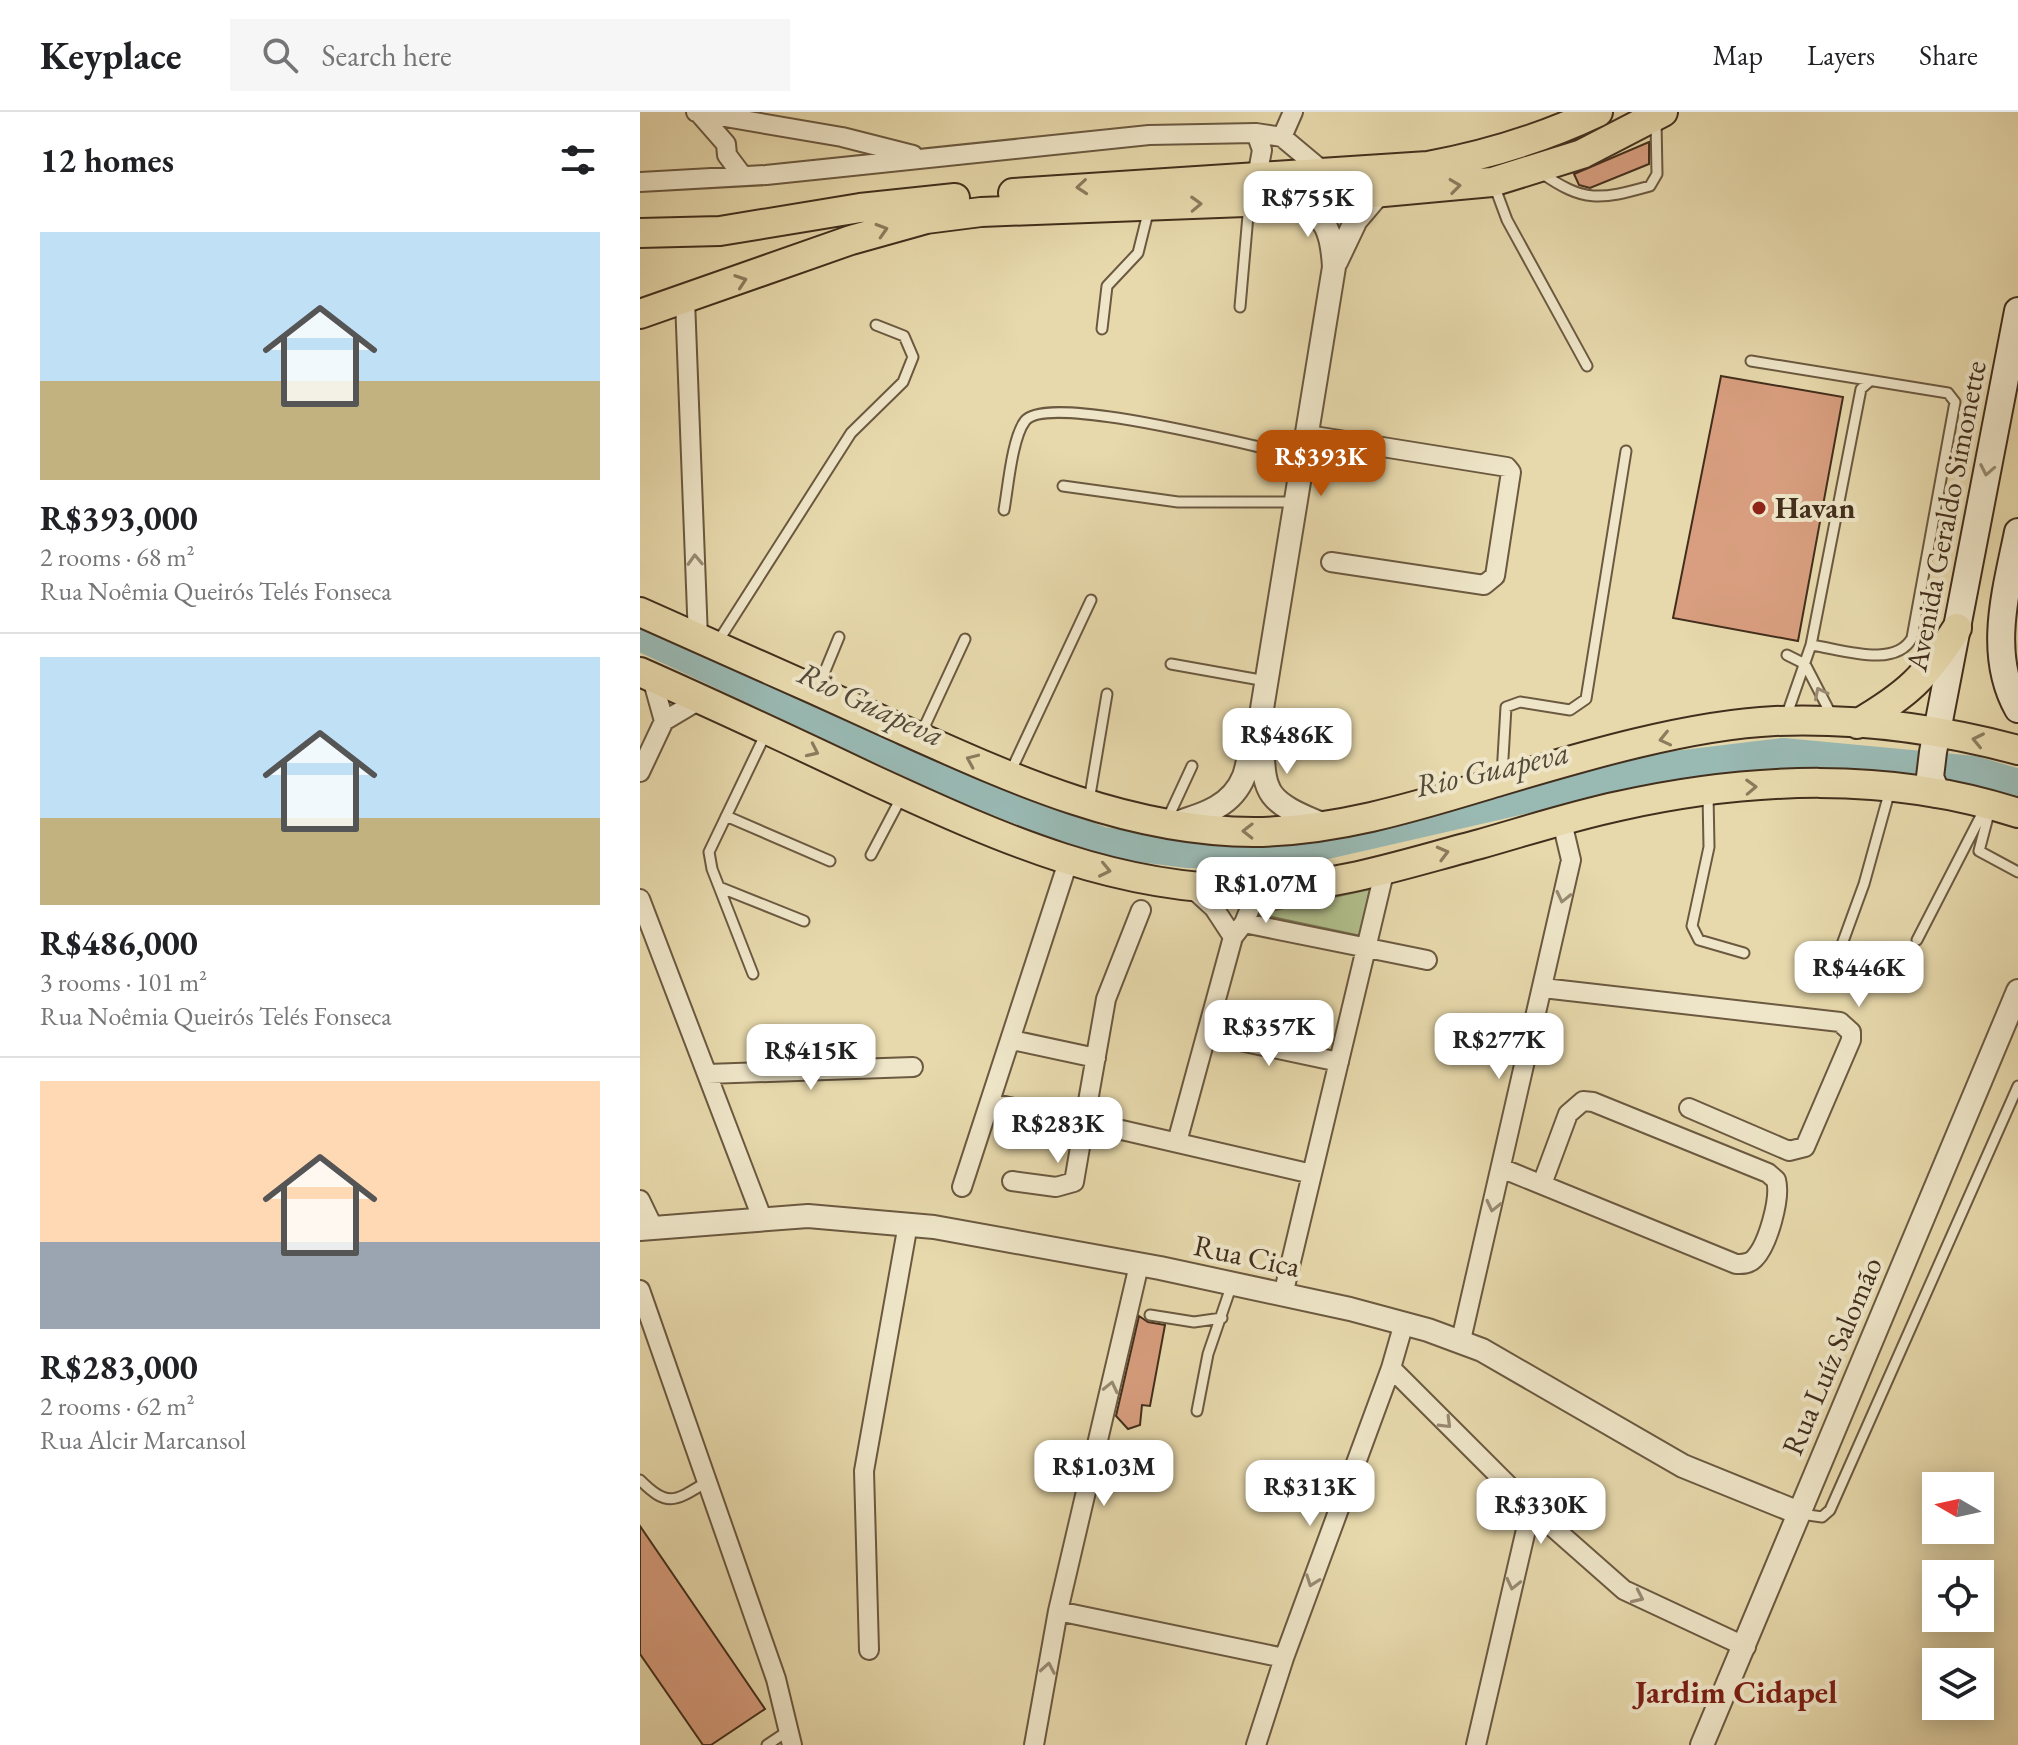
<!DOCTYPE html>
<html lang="en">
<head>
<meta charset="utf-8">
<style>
  :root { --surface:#fff; --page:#f6f6f6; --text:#202124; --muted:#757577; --line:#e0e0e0; --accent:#b45309 }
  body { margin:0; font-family:"EB Garamond",serif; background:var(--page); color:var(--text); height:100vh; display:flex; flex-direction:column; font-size:30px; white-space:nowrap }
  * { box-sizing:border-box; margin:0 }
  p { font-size:26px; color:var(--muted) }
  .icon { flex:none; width:44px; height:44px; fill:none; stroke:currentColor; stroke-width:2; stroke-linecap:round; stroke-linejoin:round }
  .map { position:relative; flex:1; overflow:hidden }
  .drawer { display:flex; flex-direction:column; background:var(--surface); width:640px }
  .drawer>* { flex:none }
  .needle { width:52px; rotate:279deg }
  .controls { position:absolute; left:1282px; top:1360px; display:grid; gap:16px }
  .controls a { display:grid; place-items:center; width:72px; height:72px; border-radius:0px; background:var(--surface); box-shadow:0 4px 20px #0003; font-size:40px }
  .price { position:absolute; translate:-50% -68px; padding:0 18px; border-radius:16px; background:#fff; color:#222; font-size:26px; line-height:52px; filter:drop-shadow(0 2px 4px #0008) }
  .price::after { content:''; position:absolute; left:50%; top:48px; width:24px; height:18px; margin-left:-12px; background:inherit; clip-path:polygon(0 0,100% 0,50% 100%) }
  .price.selected { background:var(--accent); color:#fff }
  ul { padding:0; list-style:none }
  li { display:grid; align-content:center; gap:16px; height:424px; padding:0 40px }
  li+li { border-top:2px solid var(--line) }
  li span { display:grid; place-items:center; height:248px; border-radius:0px; color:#555 }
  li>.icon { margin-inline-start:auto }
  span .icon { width:144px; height:144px; fill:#fffc; stroke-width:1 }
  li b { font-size:34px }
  h2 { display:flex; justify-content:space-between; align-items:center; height:96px; padding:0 40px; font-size:34px }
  header { display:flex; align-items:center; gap:48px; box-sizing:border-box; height:112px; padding:0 40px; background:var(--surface); border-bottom:2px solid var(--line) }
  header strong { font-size:38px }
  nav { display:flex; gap:44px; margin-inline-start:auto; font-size:28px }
  .search { width:560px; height:72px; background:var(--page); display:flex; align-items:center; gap:20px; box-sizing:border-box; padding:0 28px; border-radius:0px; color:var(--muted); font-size:30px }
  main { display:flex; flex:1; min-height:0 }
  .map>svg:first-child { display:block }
  .green { fill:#b1c08d; stroke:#7a7754; stroke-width:2 }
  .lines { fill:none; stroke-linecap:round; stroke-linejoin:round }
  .river { stroke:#99b9b3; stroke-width:30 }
  .building { fill:#d89e7f; stroke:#422e1c; stroke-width:2 }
  .service-casing { stroke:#6b5940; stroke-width:13 }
  .minor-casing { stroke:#6b5940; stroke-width:22 }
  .tertiary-casing { stroke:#6b5940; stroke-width:26 }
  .secondary-casing { stroke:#422e1c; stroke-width:30 }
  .primary-casing { stroke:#422e1c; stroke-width:32 }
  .service { stroke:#efe6c9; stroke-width:9 }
  .minor { stroke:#efe6c9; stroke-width:18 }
  .tertiary { stroke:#efe6c9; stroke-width:22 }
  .secondary { stroke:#efe6c9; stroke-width:26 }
  .primary { stroke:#e7d9ac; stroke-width:28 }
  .oneway { stroke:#8c7b5d }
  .oneway2 { stroke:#988a72 }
  .poi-dot { fill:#8f2418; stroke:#efe6c9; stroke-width:3 }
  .labels { text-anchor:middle; stroke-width:8; stroke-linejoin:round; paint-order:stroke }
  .poi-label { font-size:30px; font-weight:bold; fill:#422e1c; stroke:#efe6c9; text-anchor:start }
  .street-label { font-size:30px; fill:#422e1c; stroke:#efe6c9 }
  .water-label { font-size:32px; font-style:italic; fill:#534a3a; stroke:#efe6c9 }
  .neighbourhood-label { font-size:32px; font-weight:bold; fill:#7a1f14; stroke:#efe6c9 }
</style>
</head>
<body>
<header>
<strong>Keyplace</strong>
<div class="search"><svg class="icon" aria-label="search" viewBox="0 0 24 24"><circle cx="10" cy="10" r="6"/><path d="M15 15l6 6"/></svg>Search here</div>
<nav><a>Map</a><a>Layers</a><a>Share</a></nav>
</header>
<main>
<section class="drawer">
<h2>12 homes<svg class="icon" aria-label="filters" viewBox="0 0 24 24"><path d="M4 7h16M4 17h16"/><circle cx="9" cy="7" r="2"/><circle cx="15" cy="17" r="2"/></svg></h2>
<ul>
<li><span style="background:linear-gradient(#bfe0f5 60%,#c2b280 0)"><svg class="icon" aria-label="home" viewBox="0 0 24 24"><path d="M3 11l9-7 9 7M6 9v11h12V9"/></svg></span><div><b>R$393,000</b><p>2 rooms · 68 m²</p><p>Rua Noêmia Queirós Telés Fonseca</p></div></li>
<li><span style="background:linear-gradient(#bfe0f5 65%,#c2b280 0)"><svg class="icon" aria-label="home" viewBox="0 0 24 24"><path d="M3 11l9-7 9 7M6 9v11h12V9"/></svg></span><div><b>R$486,000</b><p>3 rooms · 101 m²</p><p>Rua Noêmia Queirós Telés Fonseca</p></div></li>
<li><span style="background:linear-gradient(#ffd9b3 65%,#9aa5b1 0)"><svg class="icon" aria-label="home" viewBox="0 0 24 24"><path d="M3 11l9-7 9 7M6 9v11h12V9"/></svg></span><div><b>R$283,000</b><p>2 rooms · 62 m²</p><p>Rua Alcir Marcansol</p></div></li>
</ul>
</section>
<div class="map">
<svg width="1378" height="1633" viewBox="0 0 1378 1633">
  <rect width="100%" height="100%" fill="#e7d9ac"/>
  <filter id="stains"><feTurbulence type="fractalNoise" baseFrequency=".0025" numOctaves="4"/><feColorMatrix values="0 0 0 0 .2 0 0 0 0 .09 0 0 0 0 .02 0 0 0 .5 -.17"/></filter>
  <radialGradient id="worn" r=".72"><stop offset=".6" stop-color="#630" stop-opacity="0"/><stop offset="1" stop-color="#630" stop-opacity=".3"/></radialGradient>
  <path class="green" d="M 730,777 L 721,824 L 618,802 Z"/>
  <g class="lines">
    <path class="river" d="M 0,524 L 322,675 L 462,730 L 548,741 L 648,741 L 1019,656 L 1143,641 L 1334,659 L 1378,672"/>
  </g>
  <path class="building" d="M 1009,30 L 1009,52 L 950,76 L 939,73 L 934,62 Z
    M 1081,264 L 1203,285 L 1158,529 L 1033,506 Z
    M 499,1204 L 508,1210 L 525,1213 L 510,1294 L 502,1293 L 500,1313 L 488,1317 L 476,1304 Z
    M 0,1414 L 125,1597 L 71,1633 L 63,1633 L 0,1542 Z"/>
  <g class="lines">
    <g class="service-casing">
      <path id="service" d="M 900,60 C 944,91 960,88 1010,74 L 1017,62 L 1016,9
        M 854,73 L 867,108 L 947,254
        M 600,195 L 609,92
        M 462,217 L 467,174 L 498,141 L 509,97
        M 1111,249 L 1308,281 L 1315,290 L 1272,526 C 1255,557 1201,537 1171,533
        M 423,374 L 538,390 L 654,390
        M 364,398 C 368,376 372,326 385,309 C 407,279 620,337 661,344
        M 77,531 L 211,321 L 263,270 L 273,245 L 264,224 L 236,213
        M 1147,543 L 1165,552 L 1193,606
        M 531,552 L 626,569
        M 178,576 L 199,525
        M 1146,605 L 1171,533 L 1221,277 L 1230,269
        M 281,622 L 325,527
        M 370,661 L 451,488
        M 862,663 L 866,595 L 880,590 L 930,598 L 946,587 L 986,339
        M 1068,682 L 1069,735 L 1052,814 L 1059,828 L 1104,841
        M 449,689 L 467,582
        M 1350,697 L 1339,739 L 1378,760
        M 86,704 L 190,749
        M 527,708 L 552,654
        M 231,743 L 262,684
        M 79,775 L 164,809
        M 1277,828 L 1346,694
        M 1197,846 L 1224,772 L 1250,678
        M 113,862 L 72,757 L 69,740 L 126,621
        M 510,1203 L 554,1210 L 582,1206
        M 557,1299 L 568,1242 L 592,1172
        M 0,1368 C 27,1395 34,1390 65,1371
        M 1161,1402 L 1182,1405 L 1190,1398 L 1378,974
        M 127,1633 L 148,1619"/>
    </g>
    <g class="minor-casing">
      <path id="minor" d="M 56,0 L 202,25 L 273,43
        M 58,0 L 86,32 L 87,43 L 102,63
        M 616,21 L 622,38 L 617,65
        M 642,25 L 653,0
        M 0,70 L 126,63 L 509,23 L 616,21 L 642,25 L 685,61
        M 45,188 L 58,526
        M 668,323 L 867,355 L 871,360 L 855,464 L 844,473 L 691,450
        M 12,566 L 24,609
        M 0,660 L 24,609 L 61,587
        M 550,774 L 574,796 L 593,825
        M 0,787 L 122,1106
        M 604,811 L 787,848
        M 903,876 L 1200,910 L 1211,920 L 1211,928 L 1165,1035 L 1149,1039 L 1049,996
        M 567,922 L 699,950
        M 372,928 L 456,946
        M 67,962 L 273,955
        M 351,991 L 444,1012 L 466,887 L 501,798
        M 473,1016 L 672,1062
        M 537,1030 L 593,825 L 604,811 L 618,777
        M 861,1056 L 1096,1152 C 1103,1152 1109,1152 1114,1147 C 1128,1133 1141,1086 1136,1068 L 1128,1061 L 953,990 L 943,989 L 928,1002 L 902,1072
        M 372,1069 L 416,1075 L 434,1070 L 444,1012
        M 322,1075 L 428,750
        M 0,1088 L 13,1115
        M 0,1178 L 136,1567 L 152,1633
        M 643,1183 L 745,757
        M 821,1228 L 931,748 L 922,710
        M 751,1256 L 891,1396 L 984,1478 L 1106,1535
        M 418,1499 L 644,1546
        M 229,1538 L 224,1359 L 268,1112
        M 394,1633 L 418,1499 L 499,1153
        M 616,1633 L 644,1546 L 751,1256 L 764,1211
        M 836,1633 L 891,1396"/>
    </g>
    <g class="tertiary-casing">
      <path id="tertiary" d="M 657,88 C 687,105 692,121 694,155 L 620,609 C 627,677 614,686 685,713
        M 696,150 L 716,108 L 739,81
        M 533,712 C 562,703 592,695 604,664 C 609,650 609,635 615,621
        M 0,1117 L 168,1104 L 294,1115 L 520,1156 L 710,1197 L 788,1218 L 842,1238 L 1043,1354 L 1159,1401
        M 1062,1633 L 1378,879"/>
    </g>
    <g class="secondary-casing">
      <path id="secondary" d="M 1378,420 C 1366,479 1347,542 1378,597
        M 1297,682 L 1290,665 L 1293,640 L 1378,199"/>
    </g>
    <g class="primary-casing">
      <path id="primary" d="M 373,81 L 788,54 C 848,43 903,26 958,0
        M 0,121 L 80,119 L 220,96 L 315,86
        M 0,202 L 211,128 L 286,107 L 341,100 L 657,88 L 852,70 L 942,42 L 1023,0
        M 0,500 C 84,537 167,574 250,612 C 366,664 485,720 614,720 C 700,719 780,693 860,669 C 944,644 1049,613 1135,609 C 1216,606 1300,617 1378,638
        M 0,560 C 79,595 158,632 236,669 C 360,726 481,781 621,777 C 697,775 767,751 840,732 C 886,719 932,704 979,694 C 1109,665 1250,659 1378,701
        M 1217,612 C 1268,582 1285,566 1317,516"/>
    </g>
    <use href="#service" class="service"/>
    <use href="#minor" class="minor"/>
    <use href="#tertiary" class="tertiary"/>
    <use href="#secondary" class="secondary"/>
    <use href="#primary" class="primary"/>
  </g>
  <defs><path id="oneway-chevron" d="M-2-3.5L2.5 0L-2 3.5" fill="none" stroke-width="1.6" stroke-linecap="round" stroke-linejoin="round" transform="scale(2)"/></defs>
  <g class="oneway">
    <use href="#oneway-chevron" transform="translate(815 74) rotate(-7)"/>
    <use href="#oneway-chevron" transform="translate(442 75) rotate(175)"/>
    <use href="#oneway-chevron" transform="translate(556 92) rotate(-2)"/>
    <use href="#oneway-chevron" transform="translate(242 118) rotate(-17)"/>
    <use href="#oneway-chevron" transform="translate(101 169) rotate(-19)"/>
    <use href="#oneway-chevron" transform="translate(1025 627) rotate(167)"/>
    <use href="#oneway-chevron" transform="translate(1338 628) rotate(-168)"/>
    <use href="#oneway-chevron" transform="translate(173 639) rotate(25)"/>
    <use href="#oneway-chevron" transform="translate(332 648) rotate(-156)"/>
    <use href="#oneway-chevron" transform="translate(1111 675) rotate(-2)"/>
    <use href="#oneway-chevron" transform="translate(608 719) rotate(-179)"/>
    <use href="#oneway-chevron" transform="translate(803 741) rotate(-15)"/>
    <use href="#oneway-chevron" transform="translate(465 758) rotate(12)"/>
  </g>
  <g class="oneway2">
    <use href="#oneway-chevron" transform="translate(1347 358) rotate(101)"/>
    <use href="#oneway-chevron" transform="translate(55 448) rotate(-92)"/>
    <use href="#oneway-chevron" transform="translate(1180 581) rotate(-117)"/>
    <use href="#oneway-chevron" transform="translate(923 785) rotate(103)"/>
    <use href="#oneway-chevron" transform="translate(853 1094) rotate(103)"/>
    <use href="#oneway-chevron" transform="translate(471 1275) rotate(-77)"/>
    <use href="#oneway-chevron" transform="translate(806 1311) rotate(45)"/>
    <use href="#oneway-chevron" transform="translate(672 1469) rotate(110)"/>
    <use href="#oneway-chevron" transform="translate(873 1472) rotate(103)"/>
    <use href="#oneway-chevron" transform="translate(998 1485) rotate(25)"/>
    <use href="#oneway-chevron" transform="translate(408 1556) rotate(-80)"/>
  </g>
  <circle class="poi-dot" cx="1119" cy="396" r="8"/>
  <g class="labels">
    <g class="poi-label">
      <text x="1135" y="406">Havan</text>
    </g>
    <g class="street-label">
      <text transform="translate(1306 404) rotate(-79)" y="10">Avenida Geraldo Simonette</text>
      <text transform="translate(607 1144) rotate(12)" y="10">Rua Cica</text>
      <text transform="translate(1192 1244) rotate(-67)" y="10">Rua Luíz Salomão</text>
    </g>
    <g class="water-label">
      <text transform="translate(231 592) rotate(25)" y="11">Rio Guapeva</text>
      <text transform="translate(852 657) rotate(-13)" y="11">Rio Guapeva</text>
    </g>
    <g class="neighbourhood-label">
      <text x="1096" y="1591">Jardim Cidapel</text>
    </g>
  </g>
  <rect width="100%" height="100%" filter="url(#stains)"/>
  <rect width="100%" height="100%" fill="url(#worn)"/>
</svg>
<div class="controls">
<a><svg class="needle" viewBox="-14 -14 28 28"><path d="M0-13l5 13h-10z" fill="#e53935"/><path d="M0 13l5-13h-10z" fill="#757577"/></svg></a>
<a><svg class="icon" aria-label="locate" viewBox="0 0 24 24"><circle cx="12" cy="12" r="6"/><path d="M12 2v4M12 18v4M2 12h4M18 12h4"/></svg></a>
<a><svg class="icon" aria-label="layers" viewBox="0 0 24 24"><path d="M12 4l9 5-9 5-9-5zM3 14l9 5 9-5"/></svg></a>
</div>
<b class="price" style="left:668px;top:127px">R$755K</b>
<b class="price selected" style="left:681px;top:386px">R$393K</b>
<b class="price" style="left:647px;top:664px">R$486K</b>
<b class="price" style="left:626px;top:813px">R$1.07M</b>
<b class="price" style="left:1219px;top:897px">R$446K</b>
<b class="price" style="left:629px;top:956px">R$357K</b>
<b class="price" style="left:859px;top:969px">R$277K</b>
<b class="price" style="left:171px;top:980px">R$415K</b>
<b class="price" style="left:418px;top:1053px">R$283K</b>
<b class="price" style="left:464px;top:1396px">R$1.03M</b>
<b class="price" style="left:670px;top:1416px">R$313K</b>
<b class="price" style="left:901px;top:1434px">R$330K</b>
</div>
</main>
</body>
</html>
